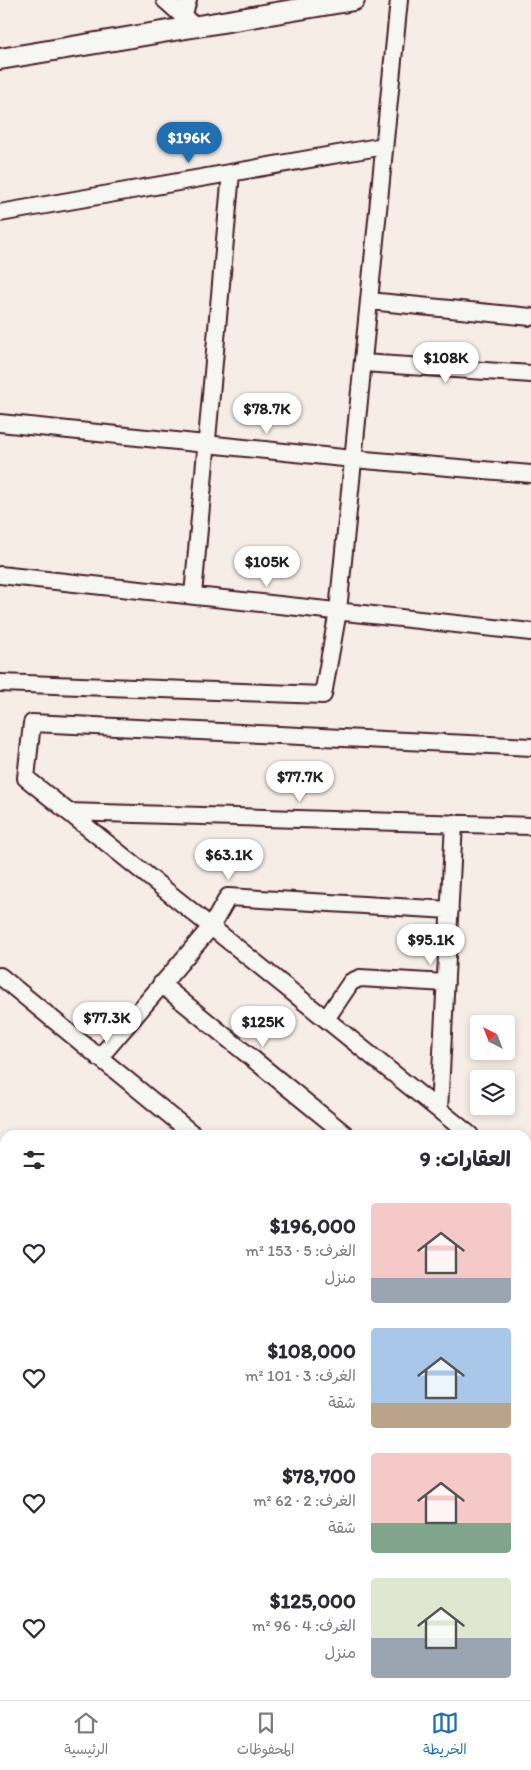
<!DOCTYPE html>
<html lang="ar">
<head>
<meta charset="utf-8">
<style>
  :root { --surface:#fff; --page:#f2f2f3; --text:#2b2b33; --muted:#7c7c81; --line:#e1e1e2; --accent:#1f6fb2 }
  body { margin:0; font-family:Itim,"Playpen Sans Arabic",sans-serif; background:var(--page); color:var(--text); direction:rtl; height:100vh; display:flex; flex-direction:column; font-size:19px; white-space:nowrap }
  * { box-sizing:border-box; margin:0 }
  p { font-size:16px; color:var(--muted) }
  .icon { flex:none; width:28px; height:28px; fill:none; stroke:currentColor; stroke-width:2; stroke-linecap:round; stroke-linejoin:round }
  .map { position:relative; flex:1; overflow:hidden; direction:ltr }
  .side { position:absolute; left:0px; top:1130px; width:531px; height:570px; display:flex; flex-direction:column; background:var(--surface); border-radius:15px 15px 0 0; box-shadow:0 2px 8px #0003; direction:rtl }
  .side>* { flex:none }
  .needle { width:32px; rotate:318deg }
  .buttons { position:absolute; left:470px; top:1015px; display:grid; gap:10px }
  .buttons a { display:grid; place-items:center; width:45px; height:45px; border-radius:5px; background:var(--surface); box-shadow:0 2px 8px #0003; font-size:25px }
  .price { position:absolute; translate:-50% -42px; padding:0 11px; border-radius:18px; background:#fff; color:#222; font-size:16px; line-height:32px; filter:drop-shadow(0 1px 2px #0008) }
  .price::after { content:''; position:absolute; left:50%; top:30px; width:15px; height:11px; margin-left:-8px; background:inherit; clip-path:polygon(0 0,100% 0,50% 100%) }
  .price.on { background:var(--accent); color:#fff }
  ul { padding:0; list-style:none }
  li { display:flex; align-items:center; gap:15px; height:125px; padding:0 20px }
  li span { display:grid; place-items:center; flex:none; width:140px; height:100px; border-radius:5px; color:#555 }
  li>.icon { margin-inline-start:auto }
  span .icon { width:60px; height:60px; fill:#fffc; stroke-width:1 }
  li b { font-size:21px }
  h2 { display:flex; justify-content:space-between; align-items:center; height:60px; padding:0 20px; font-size:21px }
  .tabs { display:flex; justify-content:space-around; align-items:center; height:70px; border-top:1px solid var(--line); background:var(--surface); font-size:14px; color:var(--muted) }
  .tabs a { display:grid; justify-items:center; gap:2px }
  .tabs .on { color:var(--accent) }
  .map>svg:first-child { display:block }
  .built { fill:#f7e3da }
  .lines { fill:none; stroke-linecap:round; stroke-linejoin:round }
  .minor-casing { stroke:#4a1f2b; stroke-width:20 }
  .tertiary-casing { stroke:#4a1f2b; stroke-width:24 }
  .motorway-casing { stroke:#4a1f2b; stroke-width:31 }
  .minor { stroke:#f6f6f2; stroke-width:16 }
  .tertiary { stroke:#f6f6f2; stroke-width:20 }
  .motorway { stroke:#faddab; stroke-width:28 }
</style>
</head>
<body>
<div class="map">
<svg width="531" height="1700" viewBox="0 0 531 1700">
  <rect width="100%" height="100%" fill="#f6ede7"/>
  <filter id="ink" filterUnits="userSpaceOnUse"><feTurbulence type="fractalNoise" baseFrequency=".02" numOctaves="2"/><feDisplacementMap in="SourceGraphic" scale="10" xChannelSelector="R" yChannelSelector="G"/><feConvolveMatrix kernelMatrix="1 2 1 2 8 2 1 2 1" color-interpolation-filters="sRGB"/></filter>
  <g filter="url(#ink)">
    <path class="built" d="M 0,1243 L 5,1247 L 5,1560 L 0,1556 Z
      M 0,1677 L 5,1681 L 5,1695 L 23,1695 L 29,1700 L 0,1700 Z
      M 179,1695 L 472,1695 L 471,1700 L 186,1700 Z"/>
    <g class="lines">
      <g class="minor-casing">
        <path id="minor" d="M 165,0 L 195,27
          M 183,17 L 188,0
          M 0,213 L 384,146
          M 369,301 L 531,317
          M 363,363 L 531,374
          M 0,423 L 353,459 L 531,474
          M 0,575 L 531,632
          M 193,595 L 231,173
          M 0,683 L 323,695 L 338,611 L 399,0
          M 68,812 L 531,826
          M 0,976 L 194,1135
          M 161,984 L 346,1135
          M 326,1019 L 351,982 L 360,978 L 446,983
          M 99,1058 L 211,927 L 228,897 L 450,910
          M 439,1110 L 454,823
          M 470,1135 L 26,778 L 32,723 L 531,747
          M 526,1180 L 531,1184
          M 526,1214 L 531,1205
          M 526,1454 L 531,1457
          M 469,1700 L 471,1695"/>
      </g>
      <g class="tertiary-casing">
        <path id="tertiary" d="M 0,59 L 354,0
          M 0,1217 L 5,1222
          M 526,1614 L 531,1617"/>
      </g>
      <g class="motorway-casing">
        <path id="motorway" d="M 0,1589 L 5,1593
          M 0,1637 L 5,1641
          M 72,1695 L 79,1700
          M 132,1695 L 138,1700"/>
      </g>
      <use href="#minor" class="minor"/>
      <use href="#tertiary" class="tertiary"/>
      <use href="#motorway" class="motorway"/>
    </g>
  </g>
</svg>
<div class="buttons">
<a><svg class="needle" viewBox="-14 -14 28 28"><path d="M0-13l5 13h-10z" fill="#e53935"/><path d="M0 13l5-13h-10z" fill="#7c7c81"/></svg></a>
<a><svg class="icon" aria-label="layers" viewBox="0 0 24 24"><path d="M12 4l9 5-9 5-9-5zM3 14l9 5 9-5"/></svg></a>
</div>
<b class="price on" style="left:189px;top:164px">$196K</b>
<b class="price" style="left:446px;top:384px">$108K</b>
<b class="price" style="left:267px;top:435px">$78.7K</b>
<b class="price" style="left:267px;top:588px">$105K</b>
<b class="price" style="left:300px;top:803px">$77.7K</b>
<b class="price" style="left:229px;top:881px">$63.1K</b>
<b class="price" style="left:431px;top:966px">$95.1K</b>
<b class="price" style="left:107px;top:1044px">$77.3K</b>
<b class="price" style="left:263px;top:1048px">$125K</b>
<section class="side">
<h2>العقارات: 9<svg class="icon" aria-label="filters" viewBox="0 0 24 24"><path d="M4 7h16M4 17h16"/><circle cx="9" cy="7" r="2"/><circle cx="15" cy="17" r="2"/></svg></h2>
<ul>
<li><span style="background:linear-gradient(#f6c9c9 75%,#9aa5b1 0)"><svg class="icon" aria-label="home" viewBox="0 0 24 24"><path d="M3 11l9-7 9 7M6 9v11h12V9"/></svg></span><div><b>$196,000</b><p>الغرف: 5 · 153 m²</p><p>منزل</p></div><svg class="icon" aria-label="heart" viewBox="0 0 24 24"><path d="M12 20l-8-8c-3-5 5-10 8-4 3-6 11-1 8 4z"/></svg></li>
<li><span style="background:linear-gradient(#a9c7e8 75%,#b9a48a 0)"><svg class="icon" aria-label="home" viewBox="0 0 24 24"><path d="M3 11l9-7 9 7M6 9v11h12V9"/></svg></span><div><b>$108,000</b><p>الغرف: 3 · 101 m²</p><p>شقة</p></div><svg class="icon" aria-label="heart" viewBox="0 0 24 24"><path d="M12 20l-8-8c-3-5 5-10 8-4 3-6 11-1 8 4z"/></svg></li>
<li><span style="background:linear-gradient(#f6c9c9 70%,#7fa58c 0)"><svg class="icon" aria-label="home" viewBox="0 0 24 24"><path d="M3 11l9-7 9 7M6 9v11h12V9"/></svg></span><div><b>$78,700</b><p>الغرف: 2 · 62 m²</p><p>شقة</p></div><svg class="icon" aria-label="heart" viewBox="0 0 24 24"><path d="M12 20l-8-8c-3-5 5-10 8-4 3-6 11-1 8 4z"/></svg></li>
<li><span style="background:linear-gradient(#dfe7d0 60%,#9aa5b1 0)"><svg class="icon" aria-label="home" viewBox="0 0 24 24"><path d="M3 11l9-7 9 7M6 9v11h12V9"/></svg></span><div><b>$125,000</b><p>الغرف: 4 · 96 m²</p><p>منزل</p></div><svg class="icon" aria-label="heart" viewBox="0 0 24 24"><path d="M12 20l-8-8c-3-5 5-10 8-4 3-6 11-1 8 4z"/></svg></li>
</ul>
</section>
</div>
<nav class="tabs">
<a class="on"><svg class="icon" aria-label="map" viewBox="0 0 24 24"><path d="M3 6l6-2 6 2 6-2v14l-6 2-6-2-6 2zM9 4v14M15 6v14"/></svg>الخريطة</a>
<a><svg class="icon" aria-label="saved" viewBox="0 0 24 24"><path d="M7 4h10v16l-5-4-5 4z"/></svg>المحفوظات</a>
<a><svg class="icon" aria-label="home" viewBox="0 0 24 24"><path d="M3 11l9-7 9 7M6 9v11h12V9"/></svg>الرئيسية</a>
</nav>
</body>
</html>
